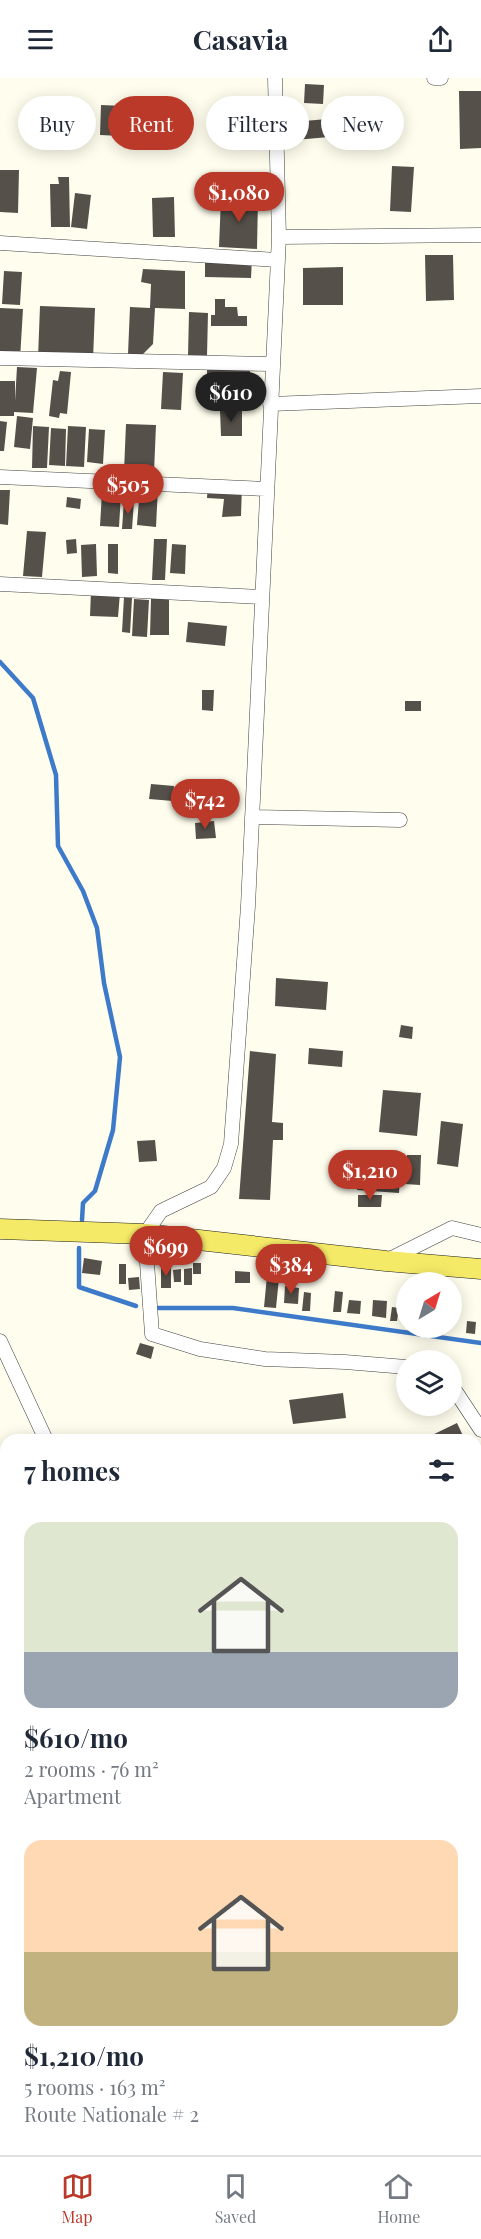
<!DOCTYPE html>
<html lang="en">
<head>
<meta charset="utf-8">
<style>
  :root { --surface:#fff; --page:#f2f2f3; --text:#1f2937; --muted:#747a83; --line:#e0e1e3; --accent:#ba3929 }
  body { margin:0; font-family:"Playfair Display",serif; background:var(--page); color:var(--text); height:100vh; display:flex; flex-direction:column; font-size:22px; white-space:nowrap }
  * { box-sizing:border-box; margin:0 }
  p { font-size:20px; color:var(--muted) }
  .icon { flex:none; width:33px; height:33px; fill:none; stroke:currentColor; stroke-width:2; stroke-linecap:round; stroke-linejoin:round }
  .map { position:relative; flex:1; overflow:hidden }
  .side { position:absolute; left:0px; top:1356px; width:482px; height:722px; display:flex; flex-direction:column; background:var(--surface); border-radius:18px 18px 0 0; box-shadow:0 3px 15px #0003 }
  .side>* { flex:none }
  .hud { position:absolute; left:18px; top:18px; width:446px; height:54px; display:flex; gap:12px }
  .needle { width:39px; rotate:38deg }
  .buttons { position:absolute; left:396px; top:1194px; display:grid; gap:12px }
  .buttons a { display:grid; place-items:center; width:66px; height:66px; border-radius:50%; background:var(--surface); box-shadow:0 3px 15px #0003; font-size:30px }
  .price { position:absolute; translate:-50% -51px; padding:0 14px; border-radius:21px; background:var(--accent); color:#fff; font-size:20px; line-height:39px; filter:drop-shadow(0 2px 3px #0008) }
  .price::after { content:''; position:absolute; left:50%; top:36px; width:18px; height:14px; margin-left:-9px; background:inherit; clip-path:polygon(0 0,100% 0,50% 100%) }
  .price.current { background:#222; color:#fff }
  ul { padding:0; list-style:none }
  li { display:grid; align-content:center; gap:12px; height:318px; padding:0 24px }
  li span { display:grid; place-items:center; height:186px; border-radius:18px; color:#555 }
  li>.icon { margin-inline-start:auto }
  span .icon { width:108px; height:108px; fill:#fffc; stroke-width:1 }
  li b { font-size:26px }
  h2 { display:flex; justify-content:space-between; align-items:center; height:72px; padding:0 24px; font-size:26px }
  .chip { padding:0 21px; border-radius:27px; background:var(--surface); box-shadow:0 3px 15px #0003; font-size:21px; line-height:54px }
  .chip.current { background:var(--accent); color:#fff }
  header { display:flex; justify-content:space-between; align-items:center; height:78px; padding:0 24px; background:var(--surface); font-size:27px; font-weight:700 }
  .dock { display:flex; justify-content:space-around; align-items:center; height:84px; border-top:2px solid var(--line); background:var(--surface); font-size:16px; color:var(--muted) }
  .dock a { display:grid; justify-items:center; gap:3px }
  .dock .current { color:var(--accent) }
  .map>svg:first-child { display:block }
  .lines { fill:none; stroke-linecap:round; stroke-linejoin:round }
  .stream { stroke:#3d7aca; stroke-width:4.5 }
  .building { fill:#56504a }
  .minor-casing { stroke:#404040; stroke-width:15 }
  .primary-casing { stroke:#1e1e1e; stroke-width:21 }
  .path { stroke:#2f2f2f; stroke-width:3; stroke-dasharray:6 3; stroke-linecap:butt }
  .minor { stroke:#fff; stroke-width:14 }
  .primary { stroke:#f5ea67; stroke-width:20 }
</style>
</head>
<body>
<header><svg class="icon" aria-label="menu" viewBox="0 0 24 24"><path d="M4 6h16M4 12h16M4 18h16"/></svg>Casavia<svg class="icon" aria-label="share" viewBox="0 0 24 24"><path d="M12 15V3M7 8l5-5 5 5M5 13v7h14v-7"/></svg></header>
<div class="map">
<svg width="481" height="2077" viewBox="0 0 481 2077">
  <rect width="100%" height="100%" fill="#fffeee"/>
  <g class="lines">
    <path class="stream" d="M 0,584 L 33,620 L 56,697 L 58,768 L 83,813 L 97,850 L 104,905 L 120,979 L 113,1052 L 95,1113 L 83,1125 L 82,1142
      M 79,1170 L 79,1209 L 136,1228
      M 158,1230 L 233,1230 L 481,1265"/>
  </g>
  <path class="building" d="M 305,6 L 324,7 L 323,26 L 304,25 Z
    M 459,13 L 481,13 L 481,70 L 460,71 Z
    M 101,27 L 123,28 L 122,58 L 100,57 Z
    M 48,30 L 70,32 L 67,61 L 45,59 Z
    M 327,41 L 329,59 L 295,62 L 293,44 Z
    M 242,42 L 244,62 L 221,63 L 220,43 Z
    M 392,88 L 414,89 L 411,134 L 390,133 Z
    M 0,92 L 19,92 L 18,135 L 0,134 Z
    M 58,99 L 69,99 L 70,149 L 51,149 L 50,106 L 59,106 Z
    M 75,115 L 91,117 L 87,151 L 71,149 Z
    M 174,119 L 175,159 L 153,159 L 152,120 Z
    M 221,120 L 258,121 L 257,171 L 219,169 Z
    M 425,177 L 453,177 L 454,222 L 426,223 Z
    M 205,179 L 252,180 L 251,200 L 205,199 Z
    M 343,189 L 343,227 L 303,227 L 303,190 Z
    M 143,191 L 185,193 L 185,231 L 155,230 L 153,266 L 139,280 L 128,276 L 130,229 L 150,230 L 151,206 L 141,204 Z
    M 4,193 L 22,194 L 20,227 L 2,226 Z
    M 215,221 L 225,221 L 225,229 L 237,229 L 238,238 L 247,238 L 247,248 L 211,248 L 211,237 L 215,237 Z
    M 40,228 L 95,230 L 93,282 L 38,280 Z
    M 0,230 L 23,231 L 20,281 L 0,280 Z
    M 189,234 L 208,235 L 207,278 L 188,278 Z
    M 17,289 L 37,290 L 33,335 L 14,334 L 14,338 L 0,338 L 0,303 L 15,303 L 15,323 Z
    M 207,292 L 250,292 L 250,315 L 207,314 Z
    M 60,293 L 71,294 L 67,336 L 60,335 L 59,340 L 49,338 L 53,302 L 58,303 Z
    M 163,294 L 183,295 L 181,332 L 161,331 Z
    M 220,332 L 242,332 L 242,358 L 221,358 Z
    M 17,338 L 33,340 L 30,371 L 14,369 Z
    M 0,343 L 7,344 L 4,373 L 0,373 Z
    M 126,346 L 156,347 L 154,394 L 124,393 Z
    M 33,348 L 49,349 L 47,390 L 32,390 Z
    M 68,348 L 86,349 L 84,389 L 66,388 Z
    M 51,350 L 66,351 L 65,388 L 49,387 Z
    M 89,351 L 105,352 L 103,386 L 87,384 Z
    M 208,404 L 242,407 L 241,438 L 222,439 L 224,421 L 207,420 Z
    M 140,408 L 158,409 L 156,449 L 137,447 Z
    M 0,412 L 10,412 L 8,447 L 0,446 Z
    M 102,414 L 121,416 L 119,449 L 100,448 Z
    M 67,419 L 81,421 L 80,431 L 66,429 Z
    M 124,422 L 134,423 L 132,451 L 122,451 Z
    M 27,453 L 46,454 L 42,499 L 23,498 Z
    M 76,461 L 77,475 L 67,476 L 66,462 Z
    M 154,461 L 167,461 L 165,502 L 152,502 Z
    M 96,466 L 97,498 L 82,499 L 81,467 Z
    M 108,466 L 118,466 L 118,496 L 108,495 Z
    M 172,466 L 186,467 L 185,496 L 170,495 Z
    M 91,513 L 120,515 L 118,539 L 90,538 Z
    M 124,519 L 132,520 L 130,555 L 122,554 Z
    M 134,521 L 149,522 L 147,559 L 132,558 Z
    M 151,521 L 169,521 L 169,557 L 150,557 Z
    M 188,544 L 227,548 L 225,568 L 186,564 Z
    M 202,612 L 214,612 L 213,633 L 202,632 Z
    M 405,623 L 421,623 L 421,633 L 405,633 Z
    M 151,706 L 174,708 L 173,723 L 149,721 Z
    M 189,710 L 209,713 L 206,728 L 187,726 Z
    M 214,743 L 216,760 L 196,761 L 195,745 Z
    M 276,900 L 328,904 L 326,932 L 275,928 Z
    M 401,947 L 413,949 L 412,961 L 399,959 Z
    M 309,970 L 343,973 L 342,989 L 308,986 Z
    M 250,973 L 276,976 L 272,1044 L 283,1045 L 283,1062 L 273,1062 L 270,1122 L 239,1121 Z
    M 383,1012 L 421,1015 L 417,1058 L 379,1054 Z
    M 441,1043 L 463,1046 L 458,1089 L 437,1086 Z
    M 155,1062 L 157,1083 L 139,1084 L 137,1063 Z
    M 407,1077 L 421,1077 L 420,1107 L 405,1106 Z
    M 359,1083 L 401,1086 L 399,1115 L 357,1112 Z
    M 358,1117 L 382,1117 L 381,1129 L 358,1129 Z
    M 84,1180 L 102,1183 L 100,1197 L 82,1195 Z
    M 193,1185 L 201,1185 L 201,1196 L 193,1196 Z
    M 119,1186 L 126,1186 L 126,1206 L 119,1206 Z
    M 161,1188 L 171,1188 L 171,1210 L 161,1210 Z
    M 192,1190 L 192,1207 L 184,1207 L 184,1191 Z
    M 181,1191 L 181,1204 L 174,1204 L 173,1192 Z
    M 235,1193 L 250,1194 L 250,1205 L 235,1205 Z
    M 267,1198 L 279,1200 L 276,1230 L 264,1229 Z
    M 139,1199 L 140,1211 L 129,1212 L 128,1200 Z
    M 285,1208 L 299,1210 L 298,1226 L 284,1225 Z
    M 335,1213 L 343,1214 L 341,1234 L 333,1234 Z
    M 304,1214 L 311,1215 L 310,1233 L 302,1233 Z
    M 349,1222 L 361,1223 L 360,1236 L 347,1235 Z
    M 373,1222 L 387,1223 L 386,1240 L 372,1238 Z
    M 392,1229 L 399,1230 L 397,1243 L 390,1243 Z
    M 467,1243 L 476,1244 L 475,1256 L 466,1255 Z
    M 140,1265 L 154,1269 L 151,1281 L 136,1276 Z
    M 343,1315 L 346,1340 L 293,1346 L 289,1322 Z
    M 457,1345 L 465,1362 L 430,1362 L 428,1359 Z"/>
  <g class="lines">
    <g class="minor-casing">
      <path id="minor" d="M 275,0 L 279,159 L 248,828 L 231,1066 L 224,1090 L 211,1109 L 161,1133 L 145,1156 L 152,1256 L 200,1271 L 265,1281 L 345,1284 L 406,1289
        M 434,0 L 441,0
        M 279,159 L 481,157
        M 0,165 L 277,182
        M 0,280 L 271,286
        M 270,326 L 481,318
        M 0,399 L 266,411
        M 0,506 L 262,519
        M 252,739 L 400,742
        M 388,1182 L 452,1150 L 481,1157
        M 0,1263 L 46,1362
        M 452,1308 L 481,1352
        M 0,1739 L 6,1739
        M 476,1848 L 481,1846
        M 0,1904 L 6,1904
        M 476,2040 L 481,2050"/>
    </g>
    <g class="primary-casing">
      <path id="primary" d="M 0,1151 L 145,1156 L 386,1183 L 481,1191"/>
    </g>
    <path class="path" d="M 387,2077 L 416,2072"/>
    <use href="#minor" class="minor"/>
    <use href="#primary" class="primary"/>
  </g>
</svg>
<div class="buttons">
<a><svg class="needle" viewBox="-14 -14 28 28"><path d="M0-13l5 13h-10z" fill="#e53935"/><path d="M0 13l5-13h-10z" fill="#747a83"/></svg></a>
<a><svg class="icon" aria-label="layers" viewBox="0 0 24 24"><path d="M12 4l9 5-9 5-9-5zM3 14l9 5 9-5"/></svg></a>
</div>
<b class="price" style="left:239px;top:145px">$1,080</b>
<b class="price current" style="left:231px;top:345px">$610</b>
<b class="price" style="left:128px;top:437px">$505</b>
<b class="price" style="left:205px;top:752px">$742</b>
<b class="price" style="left:370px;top:1123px">$1,210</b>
<b class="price" style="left:166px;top:1199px">$699</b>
<b class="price" style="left:291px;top:1217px">$384</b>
<div class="hud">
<a class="chip">Buy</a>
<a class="chip current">Rent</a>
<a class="chip">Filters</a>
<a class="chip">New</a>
</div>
<section class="side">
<h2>7 homes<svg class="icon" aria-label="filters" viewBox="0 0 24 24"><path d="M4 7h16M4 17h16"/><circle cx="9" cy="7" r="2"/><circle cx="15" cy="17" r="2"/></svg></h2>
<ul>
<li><span style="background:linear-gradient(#dfe7d0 70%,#9aa5b1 0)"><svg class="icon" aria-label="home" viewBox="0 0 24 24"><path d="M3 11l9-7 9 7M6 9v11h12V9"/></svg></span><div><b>$610/mo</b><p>2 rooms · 76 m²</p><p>Apartment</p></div></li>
<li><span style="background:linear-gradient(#ffd9b3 60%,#c2b280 0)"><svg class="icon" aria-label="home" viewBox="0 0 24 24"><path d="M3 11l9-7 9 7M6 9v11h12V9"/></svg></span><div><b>$1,210/mo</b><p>5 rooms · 163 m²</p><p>Route Nationale # 2</p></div></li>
</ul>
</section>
</div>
<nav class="dock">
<a class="current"><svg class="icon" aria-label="map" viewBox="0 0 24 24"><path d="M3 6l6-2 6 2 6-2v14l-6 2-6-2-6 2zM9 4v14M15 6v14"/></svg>Map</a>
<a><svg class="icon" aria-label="saved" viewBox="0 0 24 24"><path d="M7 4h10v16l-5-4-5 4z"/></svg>Saved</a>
<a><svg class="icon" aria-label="home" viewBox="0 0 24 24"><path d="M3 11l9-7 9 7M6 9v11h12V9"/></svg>Home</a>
</nav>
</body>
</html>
